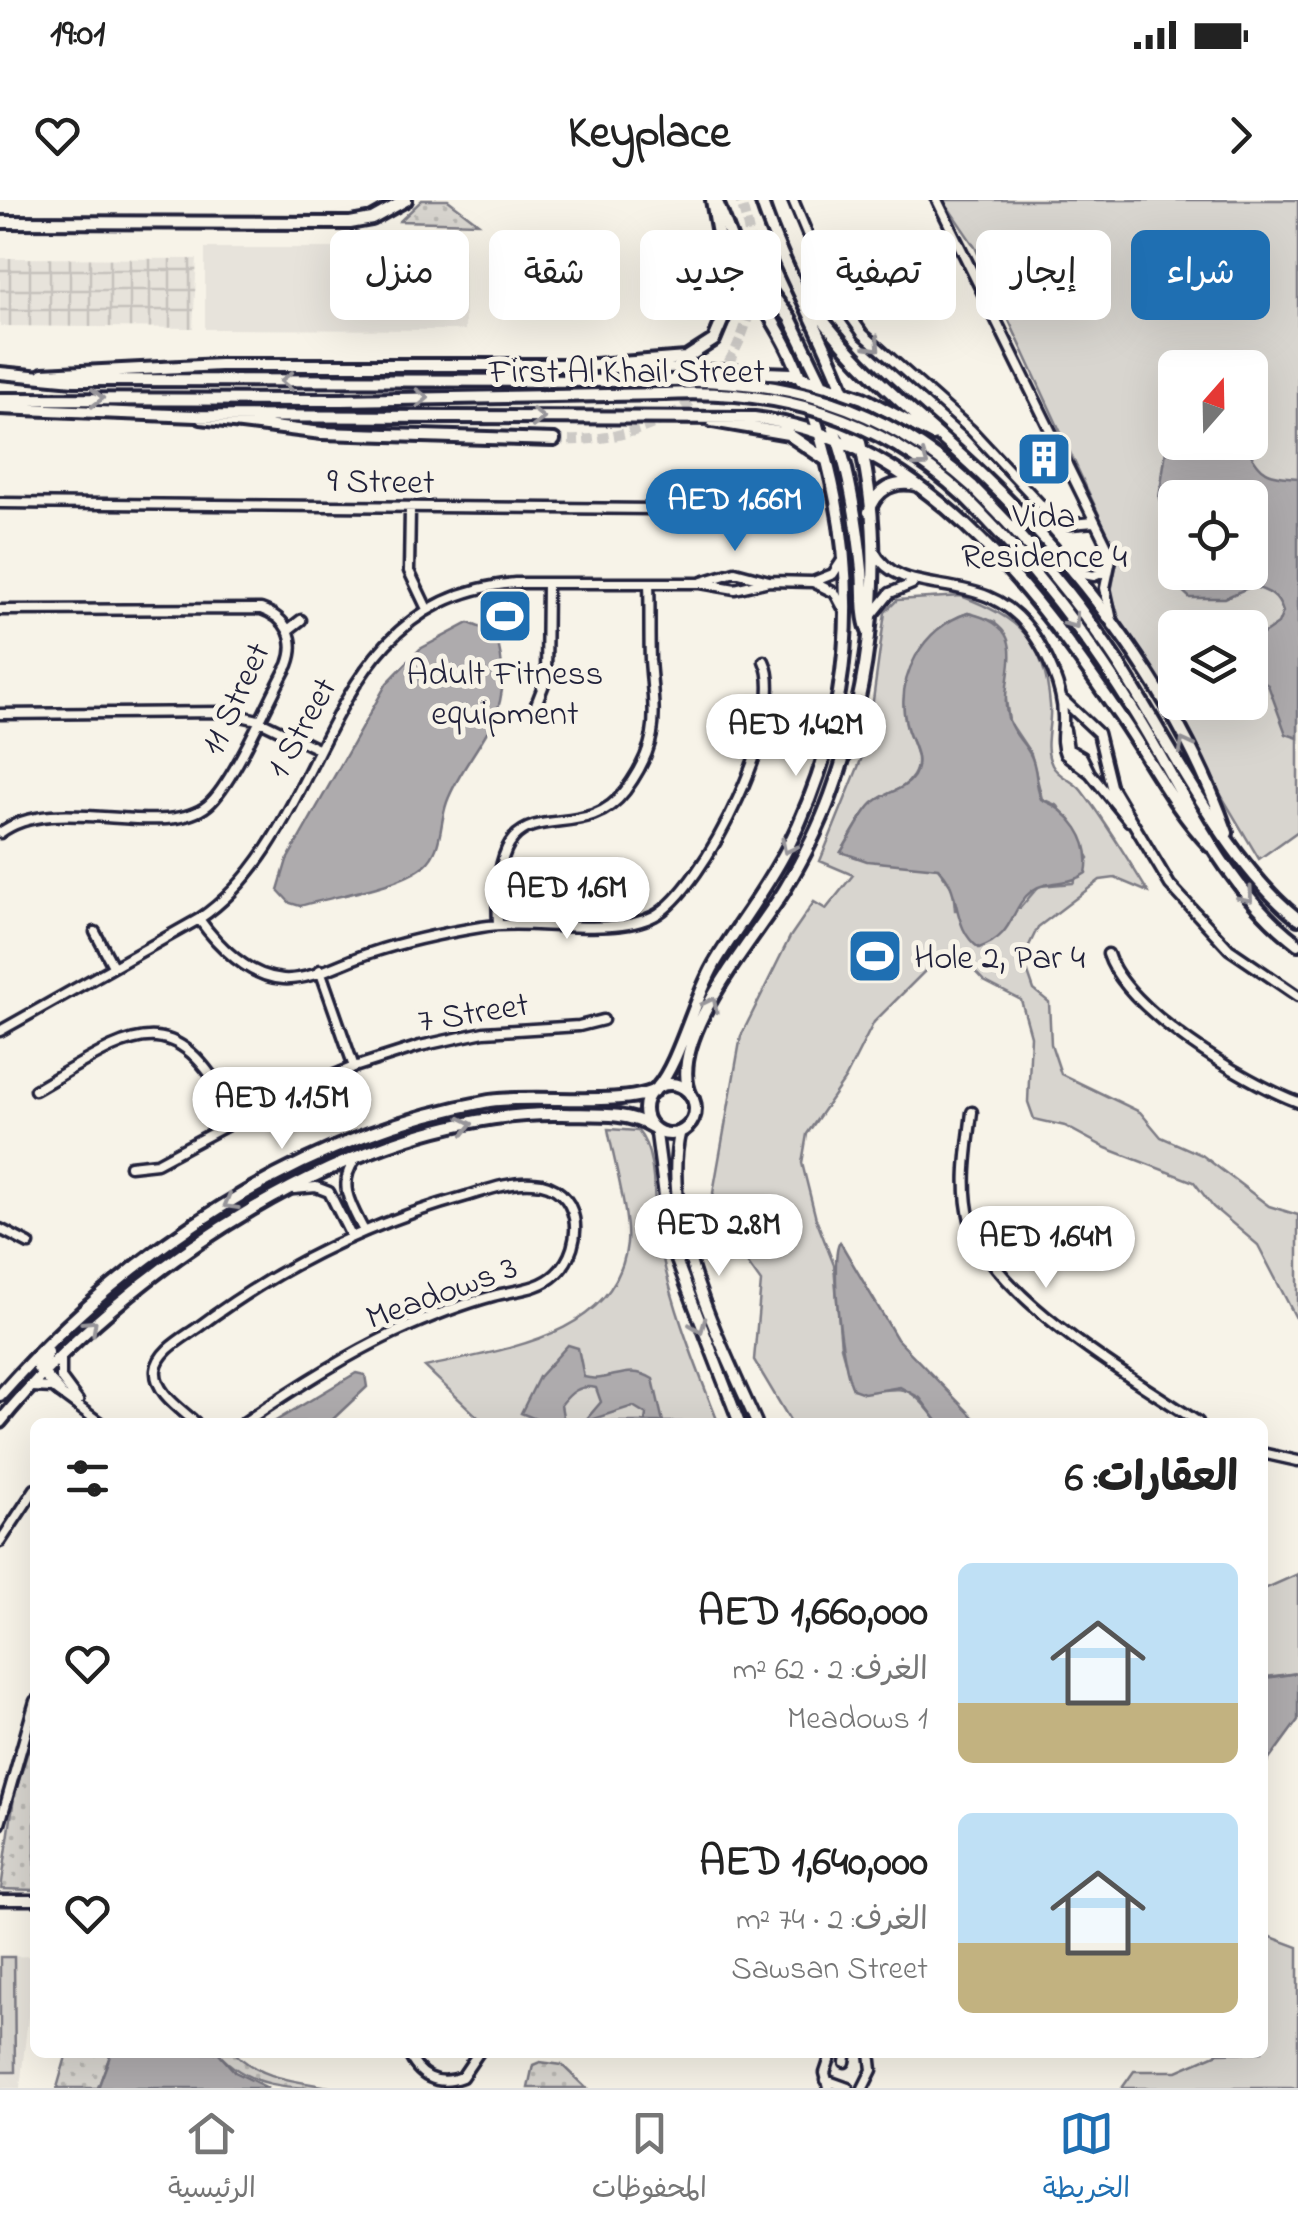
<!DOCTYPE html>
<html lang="ar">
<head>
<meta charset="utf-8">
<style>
  :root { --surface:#fff; --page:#f6f6f6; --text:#222; --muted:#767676; --line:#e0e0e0; --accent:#1f6fb2 }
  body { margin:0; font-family:"Indie Flower","Playpen Sans Arabic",sans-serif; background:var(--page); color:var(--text); direction:rtl; height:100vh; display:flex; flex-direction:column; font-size:38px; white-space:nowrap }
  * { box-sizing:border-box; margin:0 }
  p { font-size:32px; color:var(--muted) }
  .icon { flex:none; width:55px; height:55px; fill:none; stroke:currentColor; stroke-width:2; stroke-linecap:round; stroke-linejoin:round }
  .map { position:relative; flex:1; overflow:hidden; direction:ltr }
  .drawer { position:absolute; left:30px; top:1218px; width:1238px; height:640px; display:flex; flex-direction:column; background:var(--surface); border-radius:15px; box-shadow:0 10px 40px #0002; direction:rtl }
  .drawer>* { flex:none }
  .guide { position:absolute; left:30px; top:30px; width:1240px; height:90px; direction:rtl; display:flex; gap:20px }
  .needle { width:65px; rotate:20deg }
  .buttons { position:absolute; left:1158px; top:150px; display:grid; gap:20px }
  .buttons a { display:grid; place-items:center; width:110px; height:110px; border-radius:15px; background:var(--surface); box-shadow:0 10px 40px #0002; font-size:50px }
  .price { position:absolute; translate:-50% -85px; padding:0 22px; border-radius:35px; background:#fff; color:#222; font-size:32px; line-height:65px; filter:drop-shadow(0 2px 5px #0008) }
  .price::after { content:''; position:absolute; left:50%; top:60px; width:30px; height:22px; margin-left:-15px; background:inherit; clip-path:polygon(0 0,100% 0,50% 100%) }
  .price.current { background:var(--accent); color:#fff }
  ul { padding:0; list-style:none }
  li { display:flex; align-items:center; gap:30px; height:250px; padding:0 30px }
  li span { display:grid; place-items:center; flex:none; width:280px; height:200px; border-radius:15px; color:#555 }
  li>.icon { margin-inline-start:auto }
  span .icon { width:120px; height:120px; fill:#fffc; stroke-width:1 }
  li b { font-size:42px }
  h2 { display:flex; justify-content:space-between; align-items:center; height:120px; padding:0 30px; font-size:42px }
  .chip { padding:0 35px; border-radius:15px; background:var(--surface); box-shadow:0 10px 40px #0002; font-size:35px; line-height:90px }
  .chip.current { background:var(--accent); color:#fff }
  .status { display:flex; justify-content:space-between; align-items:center; height:70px; padding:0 50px; background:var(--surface); direction:ltr }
  .status svg { height:28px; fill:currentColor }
  header { display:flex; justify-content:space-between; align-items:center; height:130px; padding:0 30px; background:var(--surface); font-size:45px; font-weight:700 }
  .menu { display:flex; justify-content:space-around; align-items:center; height:140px; border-top:2px solid var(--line); background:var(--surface); font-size:28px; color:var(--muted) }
  .menu a { display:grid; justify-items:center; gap:5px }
  .menu .current { color:var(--accent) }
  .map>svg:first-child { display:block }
  .built { fill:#e7e3db }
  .industrial { fill:url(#industrial-grid) }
  .grass { fill:#d8d5cf; stroke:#7d7c85; stroke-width:2.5; fill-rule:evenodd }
  .park { fill:url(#park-dots); stroke:#7d7c85; stroke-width:2.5 }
  .water { fill:#aeabad; stroke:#76747f; stroke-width:2.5; fill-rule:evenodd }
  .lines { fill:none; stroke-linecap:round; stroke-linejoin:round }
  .secondary-tunnel { stroke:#ccc9c5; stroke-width:10; stroke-dasharray:10 5; stroke-linecap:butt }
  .minor-casing { stroke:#22223b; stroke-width:15 }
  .tertiary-casing { stroke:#22223b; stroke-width:16 }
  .secondary-casing { stroke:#22223b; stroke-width:18 }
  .minor { stroke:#f7f3e8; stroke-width:8 }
  .tertiary { stroke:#f7f3e8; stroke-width:9 }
  .secondary { stroke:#f7f3e8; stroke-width:10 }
  .secondary-bridge-casing { stroke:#22223b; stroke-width:18; stroke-linecap:butt }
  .secondary-bridge { stroke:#f7f3e8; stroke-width:10 }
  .oneway { stroke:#97959a }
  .labels { text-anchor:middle; stroke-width:10; stroke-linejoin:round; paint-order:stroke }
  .street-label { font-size:35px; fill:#22223b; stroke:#f7f3e8 }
  .poi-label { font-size:35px; fill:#22223b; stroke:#f7f3e8 }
</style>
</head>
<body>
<div class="status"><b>19:01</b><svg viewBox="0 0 49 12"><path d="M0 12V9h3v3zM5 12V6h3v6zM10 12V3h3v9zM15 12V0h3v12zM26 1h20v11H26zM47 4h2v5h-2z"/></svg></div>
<header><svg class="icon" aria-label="forward" viewBox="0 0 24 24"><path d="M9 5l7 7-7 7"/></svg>Keyplace<svg class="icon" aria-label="heart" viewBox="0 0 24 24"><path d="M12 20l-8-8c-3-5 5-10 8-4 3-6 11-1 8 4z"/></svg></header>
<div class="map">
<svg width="1298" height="1888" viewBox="0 0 1298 1888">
  <defs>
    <pattern id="industrial-grid" width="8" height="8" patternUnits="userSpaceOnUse" patternTransform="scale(2.5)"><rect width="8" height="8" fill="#e7e3db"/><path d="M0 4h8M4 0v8" fill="none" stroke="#c6c2bd"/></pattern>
    <pattern id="park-dots" width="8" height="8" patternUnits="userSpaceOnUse" patternTransform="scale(2.5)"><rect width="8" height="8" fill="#d8d5cf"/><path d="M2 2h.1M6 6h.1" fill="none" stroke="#b9b7b3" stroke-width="1.8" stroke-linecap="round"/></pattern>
  </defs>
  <rect width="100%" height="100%" fill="#f7f3e8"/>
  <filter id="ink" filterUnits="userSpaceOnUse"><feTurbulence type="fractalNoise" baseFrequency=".01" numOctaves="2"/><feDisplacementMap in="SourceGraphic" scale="20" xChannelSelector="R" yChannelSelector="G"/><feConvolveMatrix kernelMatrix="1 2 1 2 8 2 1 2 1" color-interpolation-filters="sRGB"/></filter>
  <g filter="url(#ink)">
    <path class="built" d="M 205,48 L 464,48 L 465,130 L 205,129 Z
      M 35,1756 L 20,1888 L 0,1888 L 0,1757 Z"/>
    <path class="industrial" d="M 0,58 L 197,59 L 193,128 L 0,126 Z"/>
    <path class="grass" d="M 943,0 L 1298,0 L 1298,631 L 1259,659 L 1123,430 L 1111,392 L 1118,356 L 975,47 ZM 1175,168 L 1250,168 L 1250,242 L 1175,242 ZM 1175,298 L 1250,298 L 1250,372 L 1175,372 ZM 1175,428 L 1250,428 L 1250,502 L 1175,502 Z
      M 961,396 C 1019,418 1045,440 1050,505 C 1052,527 1042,545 1052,565 C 1058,577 1073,580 1081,590 C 1106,622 1127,658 1148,692 L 1115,678 L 1100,680 L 1038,727 L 1023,758 L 1034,790 L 1049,802 L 1051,844 L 1061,874 L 1140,912 L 1161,937 L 1202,955 L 1269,1006 L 1298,1015 L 1298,1122 L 1258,1045 L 1213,1007 L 1194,982 L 1106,948 L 1065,926 L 1034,919 L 1028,902 L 1031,836 L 1021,800 L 984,781 L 965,761 L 942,754 L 874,822 L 845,879 L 807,934 L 802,963 L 816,1019 L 834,1065 L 841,1147 L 853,1189 C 903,1196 900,1172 938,1222 L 791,1222 L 754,1160 L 761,1082 L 736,1047 L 713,993 L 741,836 L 790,737 L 814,702 L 826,709 L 853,675 L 820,661 L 867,545 L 885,412 L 897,400 ZM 968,413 L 995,422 L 1009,521 L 1031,554 L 1042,599 L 1058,606 L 1089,658 L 1073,683 L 1039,686 L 1020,708 L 955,710 L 953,689 L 938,668 L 841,652 C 850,637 859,619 870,606 C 883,591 903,593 913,576 C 924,558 910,542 906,525 C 895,480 924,427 968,413 Z
      M 608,929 L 638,931 C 657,953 653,1000 657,1029 C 668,1096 693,1159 718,1222 L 483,1222 L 425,1167 C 498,1150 617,1138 627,1043 C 630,1018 613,957 608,929 Z
      M 1298,1374 L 1298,1473 L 1266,1477 L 1263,1487 L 1262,1390 Z
      M 1263,1734 L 1298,1747 L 1298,1888 L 1122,1888 L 1134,1871 L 1177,1871 L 1218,1853 L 1262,1852 Z
      M 0,1757 L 14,1757 L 15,1872 L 0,1872 Z"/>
    <path class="park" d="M 422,0 L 448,0 L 478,23 L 400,21 Z
      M 35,1528 L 35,1690 L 1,1689 L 14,1597 Z
      M 67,1853 L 111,1853 L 98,1888 L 57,1888 Z
      M 218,1853 L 235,1853 C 261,1880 299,1881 334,1888 C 288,1888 249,1888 218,1853 Z
      M 540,1862 L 562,1865 L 586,1888 L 528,1888 L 533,1865 Z"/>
    <path class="water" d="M 1175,195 L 1175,242 L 1243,243 C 1263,272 1261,276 1298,278 L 1298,538 L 1286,534 L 1268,485 L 1250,473 L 1250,443 L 1278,424 L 1283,412 C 1278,395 1268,391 1252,386 L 1225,398 L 1190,398 L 1172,381 L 1167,359 L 1171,335 L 1159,298 L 1168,237 L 1164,210 ZM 1175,298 L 1250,298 L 1250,372 L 1175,372 Z
      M 968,413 C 1041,429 994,481 1009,521 C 1013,534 1024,542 1030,554 C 1038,567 1035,585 1041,599 C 1070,611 1093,640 1086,673 C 1069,686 1049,679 1033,690 C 1008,709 1017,734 979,748 C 950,727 963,690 938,668 L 867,661 L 841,652 C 851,637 859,619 870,606 C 883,591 903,593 914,576 C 924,557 910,542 906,524 C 895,477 922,428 968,413 Z
      M 469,423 L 494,433 C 502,450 505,481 500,501 C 491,537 460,566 447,602 C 439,624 443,650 424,666 C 399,687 333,696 300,706 L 290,703 L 278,690 L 287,660 L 387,483 L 420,449 Z
      M 840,1042 L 897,1139 L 978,1222 L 938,1222 L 920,1198 L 900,1187 L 864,1193 L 853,1189 C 842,1169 829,1057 840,1042 Z
      M 568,1145 L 578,1148 L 584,1177 C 610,1184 627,1162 653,1179 L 663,1222 L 645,1222 L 646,1214 L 633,1206 L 584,1222 L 601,1202 L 596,1188 C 580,1184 570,1193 561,1205 L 564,1222 L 543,1222 L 521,1213 L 539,1177 Z
      M 356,1173 L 365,1175 L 367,1187 L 330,1222 L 274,1222 Z
      M 1298,1473 L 1298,1520 L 1263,1568 L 1266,1478 Z
      M 111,1853 L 218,1853 L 235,1872 L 268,1888 L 98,1888 Z"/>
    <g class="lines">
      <path class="secondary-tunnel" d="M 720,175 C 759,121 761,62 740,0
        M 554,240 C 609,242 663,230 705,190"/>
      <g class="minor-casing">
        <path id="minor" d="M 793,0 L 829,86 L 863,134 L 971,230 L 1054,319 L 1071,324 L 1094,322
          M 937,0 L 1108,348
          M 0,303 L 761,310
          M 410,309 L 409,371 L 427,409
          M 1108,347 L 1111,359 L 1105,388 L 1113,425
          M 874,351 C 903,405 982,363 1031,431 C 1047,453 1063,489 1063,516 C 1064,530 1059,540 1065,554 L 1090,573 L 1129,621
          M 1074,372 L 1094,376 L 1108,370
          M 702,382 L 735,372 L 769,381
          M 813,382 L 833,374 L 843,359
          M 0,410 L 261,409 C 287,418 298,439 288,465 C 270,497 233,584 208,605 C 164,642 55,591 0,633
          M 873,414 L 890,393 L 912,384
          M 288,430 L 301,420
          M 1062,499 L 1098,533 L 1111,586 L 1170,685 L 1229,749 L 1298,796
          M 535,507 L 546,479 L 547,383
          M 0,514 L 224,512 L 258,520 L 318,549
          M 1065,530 L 1068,549 L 1082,557 L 1089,571
          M 199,719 C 218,746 249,777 283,779 C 311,781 344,761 370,753 C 406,741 444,733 481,727 C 532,718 611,738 654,716 C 705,689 790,515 764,461
          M 498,724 C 490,569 575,657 625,591 C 662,541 654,515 650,460 C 649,435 650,409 649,383
          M 95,732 L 113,766
          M 1108,754 C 1126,810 1244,882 1298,902
          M 320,770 L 354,867
          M 0,831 L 199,719 C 335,627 316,400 515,383 L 701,383 L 735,389 L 769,381 L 813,382 L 835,393 L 844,410
          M 35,890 C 132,834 174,795 236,918
          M 972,912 C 968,948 961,984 970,1020 C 990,1097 1133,1178 1198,1222
          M 354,961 C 337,986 352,1007 364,1031
          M 130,966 L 157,963 L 272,901 L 354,867 L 420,846 L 484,832 L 579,826 L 603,820
          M 294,989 L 316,987 L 329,992 L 351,1036
          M 0,1029 L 29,1044
          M 61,1157 L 61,1178 L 78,1201
          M 33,1187 L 53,1188 L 99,1222
          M 195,1222 C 181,1209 154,1192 156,1170 C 158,1151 183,1138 197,1128 C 278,1067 369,1023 467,996 C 487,990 512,981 533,983 C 581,985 587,1045 556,1074 C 539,1090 514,1090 493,1096 C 460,1105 425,1119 394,1133 C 341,1158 293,1189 245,1222
          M 1262,1253 L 1298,1261
          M 0,1342 L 35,1289
          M 0,1624 L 35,1501
          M 0,1700 L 35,1700
          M 408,1852 C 418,1876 437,1887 462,1877 L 479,1852
          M 845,1862 L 847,1852
          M 826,1880 L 848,1888
          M 829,1888 L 825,1873 L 832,1852
          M 863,1888 L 872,1870 L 870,1852"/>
      </g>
      <g class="tertiary-casing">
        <path id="tertiary" d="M 656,930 L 671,1046 L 739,1222
          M 680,932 C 659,1021 720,1142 756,1222"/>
      </g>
      <g class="secondary-casing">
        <path id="secondary" d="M 0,22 L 350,23 L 372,19 L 406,0
          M 739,51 L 790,118 L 823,186
          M 802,89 C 847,164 920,215 982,275 C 1084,372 1180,499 1227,633
          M 613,167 L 792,174 L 863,198 L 933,235
          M 0,173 L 74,180 L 664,181
          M 43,174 L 220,165 L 595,165 L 686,158 L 714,140 L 730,102 L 712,0
          M 805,180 C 843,214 857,319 862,370 C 864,390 861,412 868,431
          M 0,199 L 341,200 L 664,194
          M 0,208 L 196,216 L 754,218 C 921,238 1030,385 1119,515 C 1149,558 1174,608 1210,646
          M 832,212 L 854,242
          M 201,218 L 322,233 L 554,240
          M 712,221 L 788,234 L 825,259
          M 972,286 C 1027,341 1076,399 1118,463 C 1169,542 1226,662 1298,719
          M 964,296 C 1029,361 1085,432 1133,510 C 1184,591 1220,685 1298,744
          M 869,312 C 876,289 894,280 917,285
          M645 909a25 25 0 1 1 50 0a25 25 0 1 1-50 0Z
          M 657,888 C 680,862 695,794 718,758 C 741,721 767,688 787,649 C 868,488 861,327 795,164 C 782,130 759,103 744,71 C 734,48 726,23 716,0
          M 691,896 C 664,840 757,736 785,689 C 803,659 819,628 831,595 C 876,473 892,318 845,194 C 820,128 783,68 761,0
          M 48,1152 L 38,1168 L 59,1191
          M 0,1195 C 125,1053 299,935 489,901 C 533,894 624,907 655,890
          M 0,1222 C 124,1070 360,909 563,914 C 593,915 626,911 652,927"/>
      </g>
      <use href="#minor" class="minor"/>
      <use href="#tertiary" class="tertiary"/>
      <use href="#secondary" class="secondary"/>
      <g class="secondary-bridge-casing">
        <path id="secondary-bridge" d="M 664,181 C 783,177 883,205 972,286
          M 664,194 C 780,188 878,217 964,296"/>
      </g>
      <use href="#secondary-bridge" class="secondary-bridge"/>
    </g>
    <defs><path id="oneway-chevron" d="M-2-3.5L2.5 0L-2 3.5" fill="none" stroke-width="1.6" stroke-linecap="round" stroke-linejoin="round" transform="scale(2.5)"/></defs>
    <g class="oneway">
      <use href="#oneway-chevron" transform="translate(874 145) rotate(47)"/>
      <use href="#oneway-chevron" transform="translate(287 181) rotate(-179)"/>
      <use href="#oneway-chevron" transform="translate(97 198) rotate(1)"/>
      <use href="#oneway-chevron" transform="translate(422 198) rotate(-2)"/>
      <use href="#oneway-chevron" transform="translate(538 218) rotate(1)"/>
      <use href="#oneway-chevron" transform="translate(922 261) rotate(36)"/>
      <use href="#oneway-chevron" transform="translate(1073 422) rotate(53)"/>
      <use href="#oneway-chevron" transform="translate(1185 545) rotate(-118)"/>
      <use href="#oneway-chevron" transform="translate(788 647) rotate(117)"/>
      <use href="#oneway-chevron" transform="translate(1247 696) rotate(50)"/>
      <use href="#oneway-chevron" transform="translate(711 804) rotate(-64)"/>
      <use href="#oneway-chevron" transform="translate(466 925) rotate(-12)"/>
      <use href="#oneway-chevron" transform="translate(230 1003) rotate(150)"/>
      <use href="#oneway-chevron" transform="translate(91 1126) rotate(-43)"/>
      <use href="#oneway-chevron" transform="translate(699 1126) rotate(69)"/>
    </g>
  </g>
  <defs>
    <g id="building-square" transform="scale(2.875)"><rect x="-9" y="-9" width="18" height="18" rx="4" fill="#1f6fb2" stroke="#f7f3e8"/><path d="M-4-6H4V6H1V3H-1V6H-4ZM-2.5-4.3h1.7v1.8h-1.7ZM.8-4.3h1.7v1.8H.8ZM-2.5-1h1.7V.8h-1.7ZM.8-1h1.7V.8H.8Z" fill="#fff"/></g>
    <g id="stadium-square" transform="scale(2.875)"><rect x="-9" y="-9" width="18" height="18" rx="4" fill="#1f6fb2" stroke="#f7f3e8"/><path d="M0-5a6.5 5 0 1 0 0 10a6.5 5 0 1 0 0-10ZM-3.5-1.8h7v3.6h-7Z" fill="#fff"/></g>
  </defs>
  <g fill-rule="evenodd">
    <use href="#building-square" x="1044" y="259"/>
    <use href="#stadium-square" x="505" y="416"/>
    <use href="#stadium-square" x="875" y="756"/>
  </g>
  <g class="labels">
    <g class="street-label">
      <text x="627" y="182">First Al Khail Street</text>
      <text transform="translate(381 280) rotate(1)" y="12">9 Street</text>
      <text transform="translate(234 498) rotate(-65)" y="12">11 Street</text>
      <text transform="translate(300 527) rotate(-61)" y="12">1 Street</text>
      <text transform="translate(473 811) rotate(-9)" y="12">7 Street</text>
      <text transform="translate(441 1091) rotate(-20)" y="12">Meadows 3</text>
    </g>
    <g class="poi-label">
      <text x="1044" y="327">Vida<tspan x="1044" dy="40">Residence 4</tspan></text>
      <text x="505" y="484">Adult Fitness<tspan x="505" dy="40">equipment</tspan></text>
      <text x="914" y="768" text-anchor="start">Hole 2, Par 4</text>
    </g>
  </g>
</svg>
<div class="buttons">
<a><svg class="needle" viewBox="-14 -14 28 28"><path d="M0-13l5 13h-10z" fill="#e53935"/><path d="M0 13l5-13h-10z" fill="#767676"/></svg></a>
<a><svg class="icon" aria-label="locate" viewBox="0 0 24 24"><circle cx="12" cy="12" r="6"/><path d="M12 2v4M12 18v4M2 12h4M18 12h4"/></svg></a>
<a><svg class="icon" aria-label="layers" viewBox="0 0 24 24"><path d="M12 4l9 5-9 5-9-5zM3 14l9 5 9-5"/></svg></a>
</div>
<b class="price current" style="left:735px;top:354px">AED 1.66M</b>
<b class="price" style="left:796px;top:579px">AED 1.42M</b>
<b class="price" style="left:567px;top:742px">AED 1.6M</b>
<b class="price" style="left:282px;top:952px">AED 1.15M</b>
<b class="price" style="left:719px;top:1079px">AED 2.8M</b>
<b class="price" style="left:1046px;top:1091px">AED 1.64M</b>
<div class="guide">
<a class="chip current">شراء</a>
<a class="chip">إيجار</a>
<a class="chip">تصفية</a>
<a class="chip">جديد</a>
<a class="chip">شقة</a>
<a class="chip">منزل</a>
</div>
<section class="drawer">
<h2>العقارات: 6<svg class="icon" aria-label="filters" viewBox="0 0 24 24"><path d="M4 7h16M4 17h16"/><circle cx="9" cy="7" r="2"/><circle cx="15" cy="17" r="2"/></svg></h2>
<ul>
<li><span style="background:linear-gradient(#bfe0f5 70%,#c2b280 0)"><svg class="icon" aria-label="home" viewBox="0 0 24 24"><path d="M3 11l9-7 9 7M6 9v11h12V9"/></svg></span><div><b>AED 1,660,000</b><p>الغرف: 2 · 62 m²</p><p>Meadows 1</p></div><svg class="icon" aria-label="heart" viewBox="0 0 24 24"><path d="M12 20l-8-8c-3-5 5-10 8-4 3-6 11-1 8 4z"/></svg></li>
<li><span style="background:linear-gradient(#bfe0f5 65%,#c2b280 0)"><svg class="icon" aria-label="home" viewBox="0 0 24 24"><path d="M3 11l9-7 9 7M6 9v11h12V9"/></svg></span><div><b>AED 1,640,000</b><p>الغرف: 2 · 74 m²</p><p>Sawsan Street</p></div><svg class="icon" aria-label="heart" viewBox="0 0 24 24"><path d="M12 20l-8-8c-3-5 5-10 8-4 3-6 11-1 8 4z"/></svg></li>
</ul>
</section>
</div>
<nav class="menu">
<a class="current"><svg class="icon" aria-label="map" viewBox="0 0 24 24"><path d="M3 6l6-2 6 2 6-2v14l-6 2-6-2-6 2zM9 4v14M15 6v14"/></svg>الخريطة</a>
<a><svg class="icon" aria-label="saved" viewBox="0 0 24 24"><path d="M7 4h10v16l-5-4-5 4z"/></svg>المحفوظات</a>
<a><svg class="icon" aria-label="home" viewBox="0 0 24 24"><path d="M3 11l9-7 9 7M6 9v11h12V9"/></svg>الرئيسية</a>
</nav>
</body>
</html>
